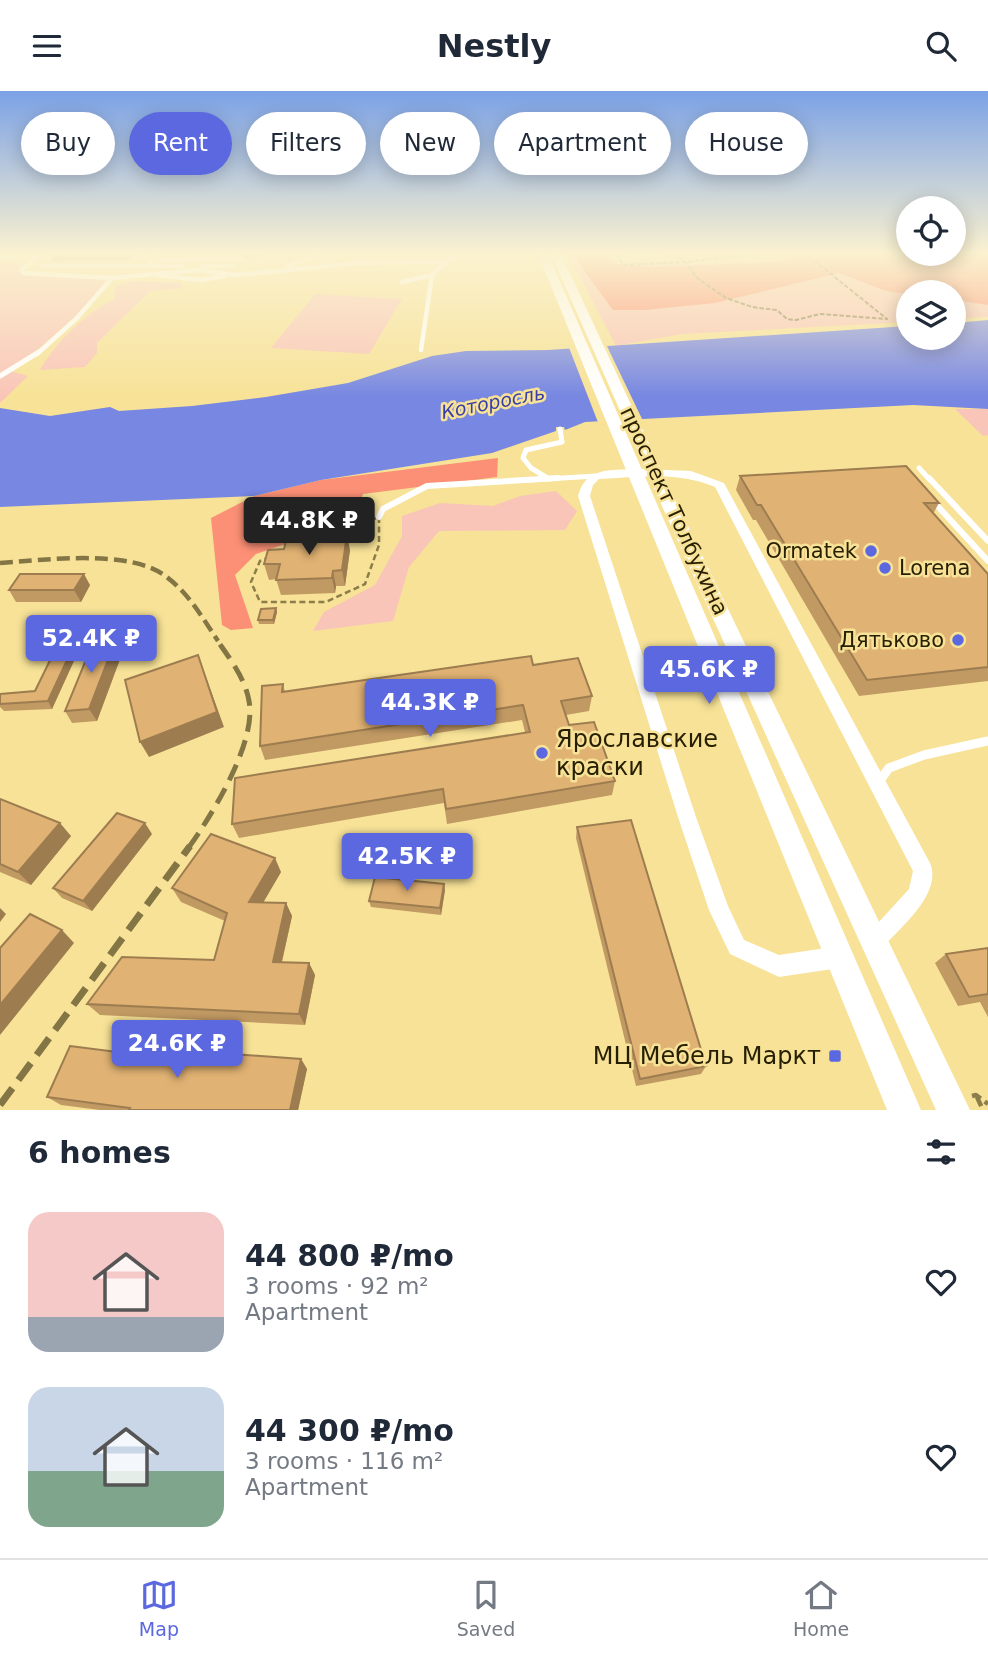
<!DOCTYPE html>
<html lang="en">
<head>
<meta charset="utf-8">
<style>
  :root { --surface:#fff; --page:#f2f2f3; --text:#1f2937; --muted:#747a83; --line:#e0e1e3; --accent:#5b68e0 }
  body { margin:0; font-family:"DejaVu Sans",sans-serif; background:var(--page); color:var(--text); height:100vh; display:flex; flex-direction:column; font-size:26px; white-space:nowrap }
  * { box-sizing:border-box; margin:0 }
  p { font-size:23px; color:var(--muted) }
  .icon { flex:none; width:38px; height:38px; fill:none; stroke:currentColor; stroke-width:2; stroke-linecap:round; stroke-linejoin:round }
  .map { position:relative; height:1019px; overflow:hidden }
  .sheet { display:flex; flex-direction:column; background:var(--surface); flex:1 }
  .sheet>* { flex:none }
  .guide { position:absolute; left:21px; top:21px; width:947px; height:63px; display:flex; gap:14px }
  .tools { position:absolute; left:896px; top:105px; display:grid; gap:14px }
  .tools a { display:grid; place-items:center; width:70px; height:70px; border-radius:50%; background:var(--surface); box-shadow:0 4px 18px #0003; font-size:35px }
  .price { position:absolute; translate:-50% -60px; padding:0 16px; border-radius:7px; background:var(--accent); color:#fff; font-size:23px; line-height:46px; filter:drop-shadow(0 2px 4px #0008) }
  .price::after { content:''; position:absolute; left:50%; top:42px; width:21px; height:16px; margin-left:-10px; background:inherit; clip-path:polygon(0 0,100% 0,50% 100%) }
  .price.selected { background:#222; color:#fff }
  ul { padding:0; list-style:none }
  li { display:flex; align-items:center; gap:21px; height:175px; padding:0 28px }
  li span { display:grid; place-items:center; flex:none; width:196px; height:140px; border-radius:21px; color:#555 }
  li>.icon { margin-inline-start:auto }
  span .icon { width:84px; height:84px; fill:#fffc; stroke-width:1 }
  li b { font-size:30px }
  h2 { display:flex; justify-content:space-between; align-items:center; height:84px; padding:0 28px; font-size:30px }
  .tag { padding:0 24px; border-radius:32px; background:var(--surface); box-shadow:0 4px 18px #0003; font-size:24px; line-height:63px }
  .tag.selected { background:var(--accent); color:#fff }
  header { display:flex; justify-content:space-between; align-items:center; height:91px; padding:0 28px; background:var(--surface); font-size:32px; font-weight:800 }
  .tab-bar { display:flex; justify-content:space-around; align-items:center; height:98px; border-top:2px solid var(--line); background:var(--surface); font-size:19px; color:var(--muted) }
  .tab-bar a { display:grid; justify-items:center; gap:4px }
  .tab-bar .selected { color:var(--accent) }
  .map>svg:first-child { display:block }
  .green { fill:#f9c5b8 }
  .forest { fill:#fc9076 }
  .water { fill:#7787e2 }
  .pier { fill:#f7e297 }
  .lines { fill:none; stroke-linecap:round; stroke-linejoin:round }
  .path-far2 { stroke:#8c7e4a; stroke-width:2; stroke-dasharray:4.5 2; stroke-linecap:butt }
  .path-far1 { stroke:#8c7e4a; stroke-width:2.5; stroke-dasharray:6 3.5; stroke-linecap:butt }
  .path { stroke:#8c7e4a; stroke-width:4.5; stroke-dasharray:10 5; stroke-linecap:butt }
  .lane-far3 { stroke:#fff; stroke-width:4.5 }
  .lane-far2 { stroke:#fff; stroke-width:5 }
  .lane-far1 { stroke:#fff; stroke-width:6 }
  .lane { stroke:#fff; stroke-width:9 }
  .street { fill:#fff; fill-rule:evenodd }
  .secondary { fill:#fff; fill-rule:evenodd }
  .rail-far2 { stroke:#837544; stroke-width:4.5; stroke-dasharray:13 6; stroke-linecap:butt }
  .rail-far1 { stroke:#837544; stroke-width:5; stroke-dasharray:17 9; stroke-linecap:butt }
  .rail { stroke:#837544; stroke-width:7; stroke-dasharray:21 10; stroke-linecap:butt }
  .wall { fill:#c19963 }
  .shaded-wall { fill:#9d7d50 }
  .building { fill:#e0b273; stroke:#9d7d50; stroke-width:2 }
  .poi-dot { fill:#5b68e0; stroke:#f7e297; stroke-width:2.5 }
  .labels { text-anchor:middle; stroke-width:5; stroke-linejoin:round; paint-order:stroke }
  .far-water-label { font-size:19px; font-style:italic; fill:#393fa9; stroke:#f7e297 }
  .street-label { font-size:21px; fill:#271f01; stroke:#f7e297 }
  .poi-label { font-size:21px; fill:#271f01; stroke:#f7e297; text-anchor:end }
  .near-poi-label { font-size:24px; fill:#271f01; stroke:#f7e297; text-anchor:start }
</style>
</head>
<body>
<header><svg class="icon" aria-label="menu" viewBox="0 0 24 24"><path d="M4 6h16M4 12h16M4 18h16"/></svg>Nestly<svg class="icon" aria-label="search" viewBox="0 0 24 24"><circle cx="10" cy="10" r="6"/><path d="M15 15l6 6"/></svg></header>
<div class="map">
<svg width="988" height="1019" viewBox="0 0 988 1019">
  <rect width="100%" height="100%" fill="#f7e297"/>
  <path class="green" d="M 568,163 L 613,163 L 624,171 L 665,168 L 664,163 L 988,163 L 988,226 L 954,228 L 954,201 L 908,201 L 908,231 L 682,243 L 616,255 Z
    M 0,171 L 27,172 L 18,180 L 27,185 L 95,186 L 105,188 C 98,210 31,265 11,280 L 28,285 L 0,312 Z
    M 136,190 L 180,192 L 183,197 L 150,200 L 97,252 L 97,262 L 85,276 L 40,279 C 55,252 87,221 115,208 L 115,195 Z
    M 315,203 L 402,208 L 369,263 L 271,257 Z
    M 955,318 L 988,318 L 988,344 L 983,345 Z
    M 556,400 L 577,420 L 565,439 L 439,440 L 409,476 L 393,530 L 313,540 L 324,521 L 375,494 L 402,445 L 402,425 L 440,412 L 493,415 L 520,405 Z"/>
  <path class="forest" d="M 576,163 L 603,163 L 616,173 L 651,176 L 782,171 L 796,163 L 988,163 L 988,214 L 954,209 L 954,201 L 908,203 L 886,200 L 839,182 L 715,212 L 645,219 L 613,219 L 582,177 Z
    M 498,367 L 497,386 L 363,403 L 353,430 L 256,463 L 235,484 L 253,537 L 231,539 L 222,534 L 211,427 L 254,405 L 321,389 Z"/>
  <path class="water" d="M 988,229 L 988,318 L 913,314 L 585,331 L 565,339 L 564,336 L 556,336 L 556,340 L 492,362 L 321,389 L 254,405 L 0,416 L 0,317 L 50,325 L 110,316 L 119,320 L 192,315 L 266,306 L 348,292 L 432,265 L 466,260 L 548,259 L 908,235 L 908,247 L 954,247 L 954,232 Z"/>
  <path class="pier" d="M 605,251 L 644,332 L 599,334 L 568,254 Z"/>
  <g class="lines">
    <path class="path-far2" d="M 616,163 L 624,174 L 686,171 L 755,163
      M 674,163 L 686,171 L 697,187 L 726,207 L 752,216 L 777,219 L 787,228 L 796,229 L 820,223 L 887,228 L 806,163"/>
    <path class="path-far1" d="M 379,426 L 379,454 L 365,493 L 326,511 L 260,511 L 251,491 L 260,470 L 312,450 L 348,443 L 359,434 Z"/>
    <path class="path" d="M 972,1005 L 976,1004 L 988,1013
      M 977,1006 L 983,1019"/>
    <path class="lane-far3" d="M 139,163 L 136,166 L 157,166
      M 354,163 L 353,168 L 360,171
      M 0,166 L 43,167 L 48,163
      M 37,167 L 22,178 L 23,182 L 112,187 L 198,179 L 236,184 L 360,172 L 447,170 L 461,163
      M 155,169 L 241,168
      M 42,175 L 148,175 L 157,166
      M 148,175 L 183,175
      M 202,175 L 234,175
      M 285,176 L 320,163
      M 157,184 L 201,189 L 225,185
      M 402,191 L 432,184
      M 421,259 L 432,184 L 447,170
      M 37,263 L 76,228 L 112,187"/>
    <path class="lane-far2" d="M 0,285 L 39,261
      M 919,377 L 930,389
      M 549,388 L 531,377 L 523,367 L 526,359 L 562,351 L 560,338
      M 529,389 L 596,385"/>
    <path class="lane-far1" d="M 929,387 L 988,450
      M 932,409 L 988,470
      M 379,426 L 383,418 L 427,395 L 558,387"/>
    <path class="lane" d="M 878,692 L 889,677 L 924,664 L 988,650"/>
    <path class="street" d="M 156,163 L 164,163 L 157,168 L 153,166 Z
      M 643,378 L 691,380 L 724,392 L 930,772 C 943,802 900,837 882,857 L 875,860 L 868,857 L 865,850 L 868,843 L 909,798 L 913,780 L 715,396 C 678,380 639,386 599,388 L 593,394 L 590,405 L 696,726 L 728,815 L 744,849 L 779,864 L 839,855 L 846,859 L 850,866 L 846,873 L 839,877 L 779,886 L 730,863 L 709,819 L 678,726 L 578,405 C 586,373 616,380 643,378 Z"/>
    <path class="secondary" d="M 538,163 L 548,163 L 921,1019 L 887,1019 Z
      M 551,163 L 561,163 L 673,404 L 970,1019 L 936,1019 L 657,404 Z"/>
    <path class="rail-far2" d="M 0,472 C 43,469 128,458 164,484 C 188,501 202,526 218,550"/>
    <path class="rail-far1" d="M 189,756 C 212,724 257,651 249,610 C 245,587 230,568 217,549"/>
    <path class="rail" d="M 0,1014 L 190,755"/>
  </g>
  <path class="wall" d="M 51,163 L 133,163 L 127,169 L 53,170 Z
    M 166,163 L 266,163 L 264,165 L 247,166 L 246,168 L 241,163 L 167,164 Z
    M 740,385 L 939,412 L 933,423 L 988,483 L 988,590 L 859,605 L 756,429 L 753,429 L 736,399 Z
    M 350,459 L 345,495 L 336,495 L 335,502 L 281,504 L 276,488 L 269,489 L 264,473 Z
    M 90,494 L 81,511 L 16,511 L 9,499 Z
    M 276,517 L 277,521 L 274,533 L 259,533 L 258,529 Z
    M 116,548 L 123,560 L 97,630 L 72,632 L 65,620 Z
    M 78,561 L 52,618 L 4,620 L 0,616 L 0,603 L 35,600 Z
    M 533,574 L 592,605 L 589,620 L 566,624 L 569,634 L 615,690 L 612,704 L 447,733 L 444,712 L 239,747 L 232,733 L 525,641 L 522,629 L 265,669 L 260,655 L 283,593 L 285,601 Z
    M 0,708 L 71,745 L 31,794 L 0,781 Z
    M 577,736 L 706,975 L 701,983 L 636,995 L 576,747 Z
    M 152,743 L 92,820 L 62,807 L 53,797 Z
    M 281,781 L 263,811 L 286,812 L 292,825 L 282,871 L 309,872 L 315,884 L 305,934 L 100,924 L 87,913 L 214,869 L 225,830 L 181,811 L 172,797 Z
    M 445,799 L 441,824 L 371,816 L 369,810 Z
    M 988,857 L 988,926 L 980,911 L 958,915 L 935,872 L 946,863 Z
    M 148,965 L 301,968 L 307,978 L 298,1019 L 100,1019 L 61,1014 L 47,1006 Z"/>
  <path class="shaded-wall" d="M 125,163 L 133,163 L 127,169 Z
    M 347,443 L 350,459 L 345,495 L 342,479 Z
    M 333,480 L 336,495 L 335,502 L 332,487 Z
    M 84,483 L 90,494 L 81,511 L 74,499 Z
    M 276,517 L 277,521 L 274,533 L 273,529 Z
    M 116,548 L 123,560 L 97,630 L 89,618 Z
    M 74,554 L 78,561 L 52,618 L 48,610 Z
    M 198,564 L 224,636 L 149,666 L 140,651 Z
    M 60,732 L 71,745 L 31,794 L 18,781 Z
    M 145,732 L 152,743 L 92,820 L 83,810 Z
    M 275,767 L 281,781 L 256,824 L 249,811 Z
    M 444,793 L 445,799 L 441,824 L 440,817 Z
    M 286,812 L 292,825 L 279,883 L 273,871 Z
    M 0,817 L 6,823 L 0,831 Z
    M 62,839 L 74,852 L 0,944 L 0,914 Z
    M 309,872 L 315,884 L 305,934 L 299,923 Z
    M 301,968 L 307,978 L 298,1019 L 290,1019 Z"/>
  <path class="building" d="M 906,375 L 939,412 L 924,412 L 988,483 L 988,576 L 867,589 L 761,414 L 757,414 L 740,385 Z
    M 347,443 L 342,479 L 333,480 L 332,487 L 276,489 L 280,473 L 264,473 L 268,459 L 284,458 L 287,445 Z
    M 20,483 L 84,483 L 74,499 L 9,499 Z
    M 276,517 L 273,529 L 258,529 L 261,518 Z
    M 116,548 L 89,618 L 65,620 L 94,549 Z
    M 74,554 L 48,610 L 0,613 L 0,603 L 35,600 L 57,555 Z
    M 198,564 L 217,621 L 140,651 L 125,589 Z
    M 531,565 L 533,574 L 578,567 L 592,605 L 561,610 L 569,634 L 594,631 L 615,690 L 446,718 L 443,698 L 232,733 L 235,687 L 530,641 L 523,614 L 260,655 L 262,595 L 283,593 L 282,601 Z
    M 0,708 L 60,732 L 18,781 L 0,773 Z
    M 117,722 L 145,732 L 83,810 L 53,797 Z
    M 631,729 L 706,975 L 640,988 L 577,736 Z
    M 211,743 L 275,767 L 249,811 L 286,812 L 273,871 L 309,872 L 299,923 L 87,913 L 122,866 L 214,869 L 227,822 L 172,797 Z
    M 375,786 L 444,793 L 440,817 L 369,810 Z
    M 30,823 L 62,839 L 0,914 L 0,857 Z
    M 988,857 L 988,903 L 969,906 L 946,863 Z
    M 70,955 L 148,965 L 151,957 L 301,968 L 290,1019 L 129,1019 L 130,1017 L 47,1006 Z"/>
  <linearGradient id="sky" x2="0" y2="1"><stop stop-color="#7ba2e6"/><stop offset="0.53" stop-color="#fbf2d0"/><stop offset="1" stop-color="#fbf2d0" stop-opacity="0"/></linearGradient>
  <rect width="988" height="306" fill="url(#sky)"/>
  <g class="poi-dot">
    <circle cx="871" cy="460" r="7"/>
    <circle cx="885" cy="477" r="7"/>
    <circle cx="958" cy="549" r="7"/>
    <circle cx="542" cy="662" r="7"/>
    <rect x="828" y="958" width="14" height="14" rx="3.5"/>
  </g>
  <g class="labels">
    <g class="far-water-label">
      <text transform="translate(493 311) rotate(-11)" y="7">Которосль</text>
    </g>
    <g class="street-label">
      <text transform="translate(674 420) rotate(65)" y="7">проспект Толбухина</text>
    </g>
    <g class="poi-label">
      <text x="857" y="467">Ormatek</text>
      <text x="899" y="484" text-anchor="start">Lorena</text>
      <text x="944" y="556">Дятьково</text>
    </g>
    <g class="near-poi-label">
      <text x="556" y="656">Ярославские<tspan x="556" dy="28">краски</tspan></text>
      <text x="821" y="973" text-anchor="end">МЦ Мебель Маркт</text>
    </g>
  </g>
</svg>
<div class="tools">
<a><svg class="icon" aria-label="locate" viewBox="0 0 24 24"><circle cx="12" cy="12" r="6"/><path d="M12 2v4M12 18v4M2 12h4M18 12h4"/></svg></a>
<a><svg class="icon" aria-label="layers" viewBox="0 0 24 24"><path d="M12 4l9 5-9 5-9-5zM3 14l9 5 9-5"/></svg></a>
</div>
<b class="price selected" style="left:309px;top:466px">44.8K ₽</b>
<b class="price" style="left:91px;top:584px">52.4K ₽</b>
<b class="price" style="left:709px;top:615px">45.6K ₽</b>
<b class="price" style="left:430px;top:648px">44.3K ₽</b>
<b class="price" style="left:407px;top:802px">42.5K ₽</b>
<b class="price" style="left:177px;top:989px">24.6K ₽</b>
<div class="guide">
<a class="tag">Buy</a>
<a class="tag selected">Rent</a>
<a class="tag">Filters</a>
<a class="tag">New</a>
<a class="tag">Apartment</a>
<a class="tag">House</a>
</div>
</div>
<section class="sheet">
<h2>6 homes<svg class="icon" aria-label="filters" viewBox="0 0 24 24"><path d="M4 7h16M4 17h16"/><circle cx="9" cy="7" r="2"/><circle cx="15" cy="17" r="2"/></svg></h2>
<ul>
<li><span style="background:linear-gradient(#f6c9c9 75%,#9aa5b1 0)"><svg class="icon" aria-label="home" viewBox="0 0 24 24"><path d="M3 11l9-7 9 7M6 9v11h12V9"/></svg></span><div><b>44 800 ₽/mo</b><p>3 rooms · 92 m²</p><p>Apartment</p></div><svg class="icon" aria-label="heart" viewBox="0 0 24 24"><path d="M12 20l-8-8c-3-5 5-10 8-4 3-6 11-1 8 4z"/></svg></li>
<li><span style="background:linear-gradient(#c9d6e8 60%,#7fa58c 0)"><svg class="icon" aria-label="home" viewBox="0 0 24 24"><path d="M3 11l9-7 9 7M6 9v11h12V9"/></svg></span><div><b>44 300 ₽/mo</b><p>3 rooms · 116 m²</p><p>Apartment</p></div><svg class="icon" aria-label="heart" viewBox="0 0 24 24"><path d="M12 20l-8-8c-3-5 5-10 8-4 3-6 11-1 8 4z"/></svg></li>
</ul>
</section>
<nav class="tab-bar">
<a class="selected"><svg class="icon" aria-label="map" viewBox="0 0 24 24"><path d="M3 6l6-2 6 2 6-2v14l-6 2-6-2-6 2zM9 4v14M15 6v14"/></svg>Map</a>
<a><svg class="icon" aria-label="saved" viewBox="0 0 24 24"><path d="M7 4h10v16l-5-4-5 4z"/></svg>Saved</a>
<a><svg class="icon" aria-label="home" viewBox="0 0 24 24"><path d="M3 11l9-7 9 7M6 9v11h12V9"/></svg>Home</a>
</nav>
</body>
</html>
